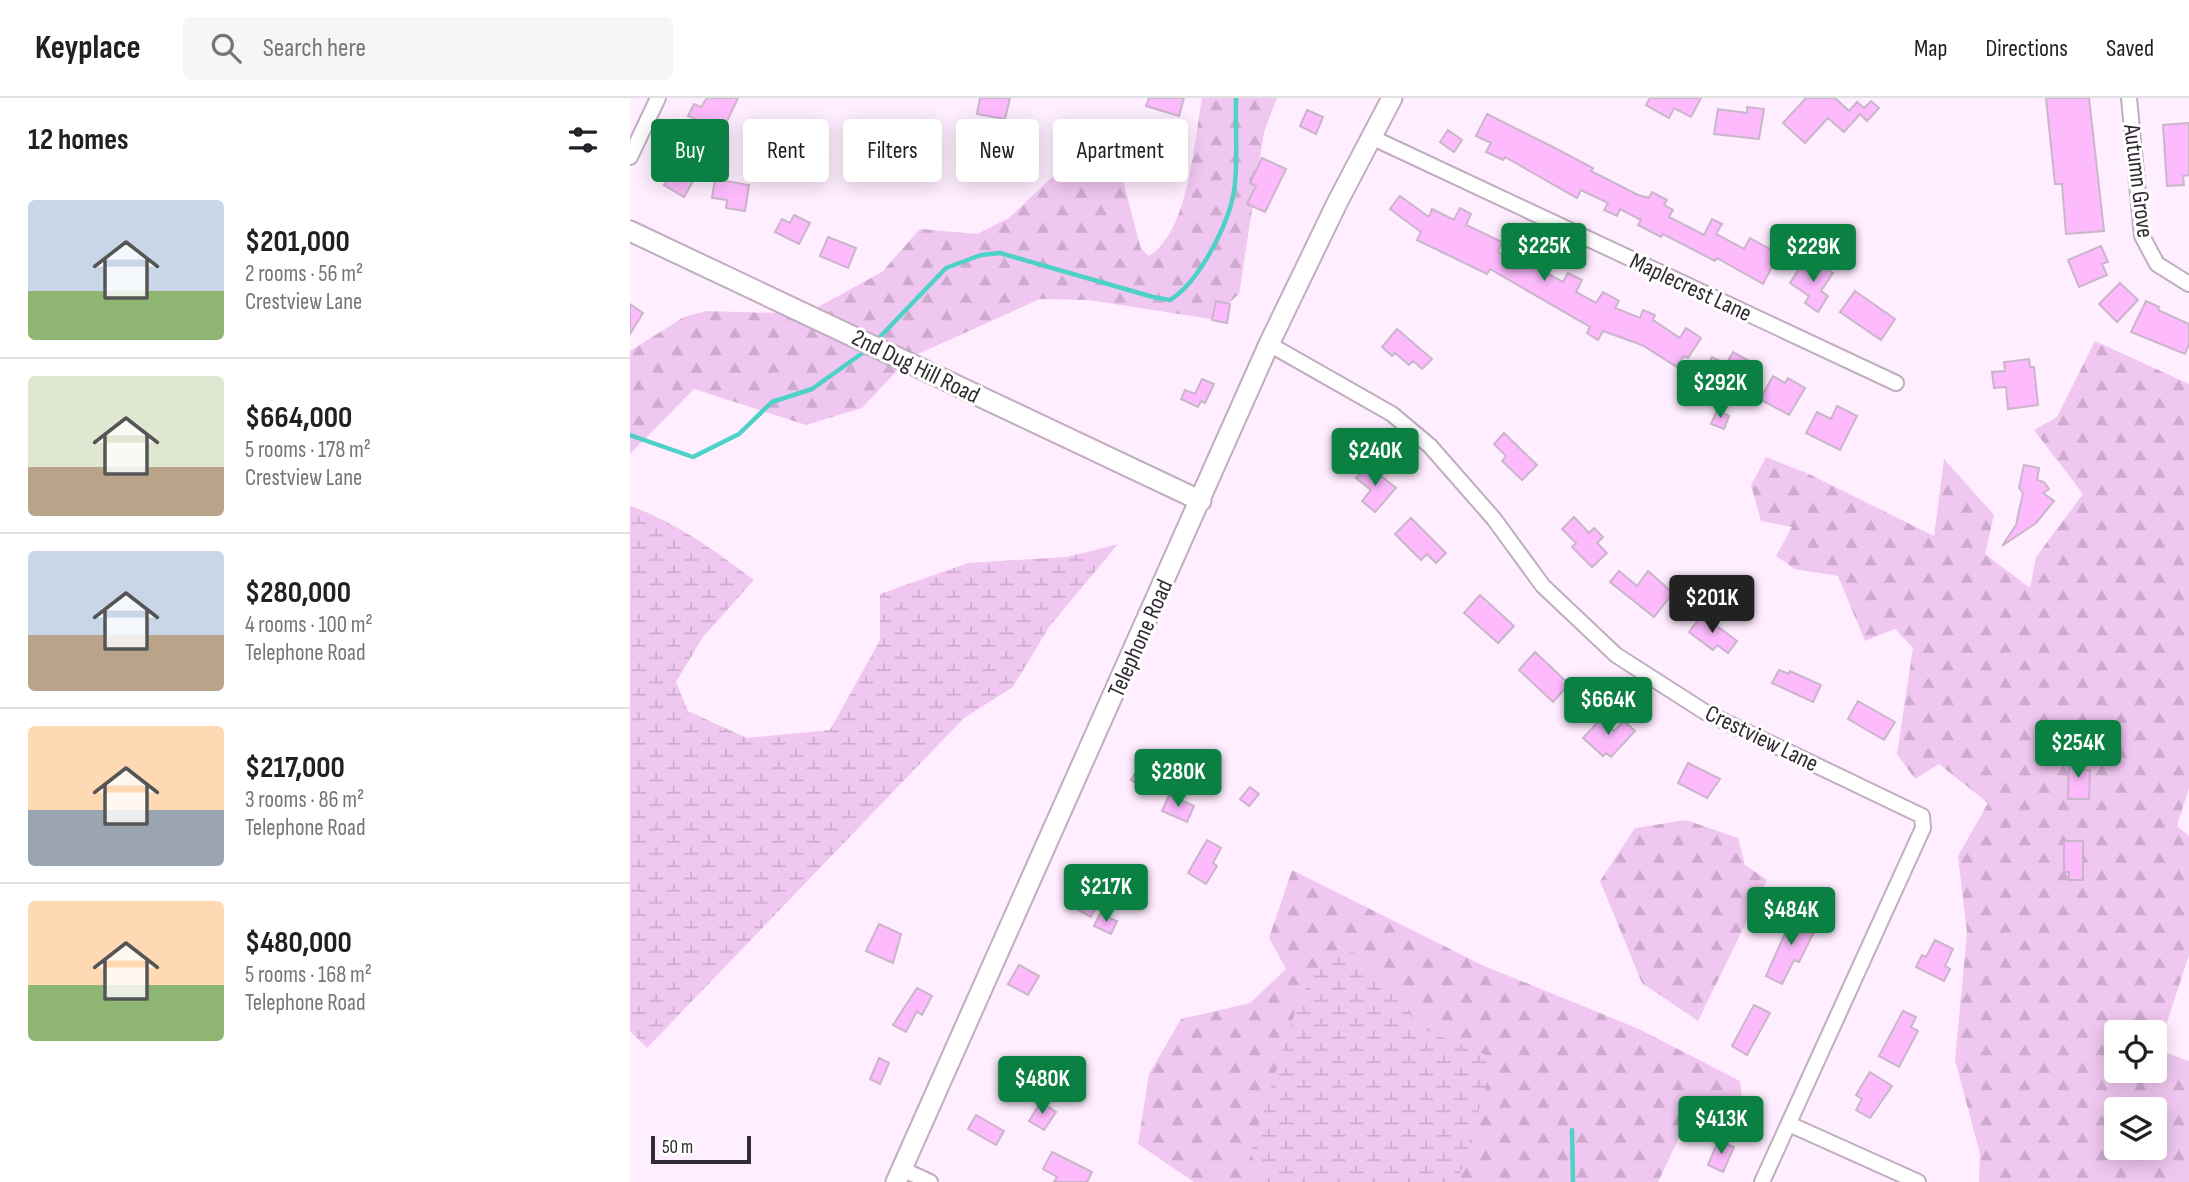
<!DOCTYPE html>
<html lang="en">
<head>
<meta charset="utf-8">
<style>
  :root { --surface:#fff; --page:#f6f6f6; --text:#202124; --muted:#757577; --line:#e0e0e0; --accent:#0b8043 }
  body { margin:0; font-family:"Sofia Sans Condensed",sans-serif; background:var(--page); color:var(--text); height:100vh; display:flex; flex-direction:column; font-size:26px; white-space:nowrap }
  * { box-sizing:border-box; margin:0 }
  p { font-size:23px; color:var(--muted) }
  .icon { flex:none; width:38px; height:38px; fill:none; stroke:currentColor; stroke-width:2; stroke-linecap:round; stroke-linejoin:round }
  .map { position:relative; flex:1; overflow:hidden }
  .side { display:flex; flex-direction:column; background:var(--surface); width:630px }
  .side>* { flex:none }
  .top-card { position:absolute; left:21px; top:21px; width:665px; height:63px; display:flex; gap:14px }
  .tools { position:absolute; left:1474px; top:922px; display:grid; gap:14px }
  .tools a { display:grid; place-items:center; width:63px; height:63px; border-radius:7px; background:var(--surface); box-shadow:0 4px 18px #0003; font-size:35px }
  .scale { position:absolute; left:21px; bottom:18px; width:100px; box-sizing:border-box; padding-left:7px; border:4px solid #322a32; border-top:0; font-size:19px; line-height:24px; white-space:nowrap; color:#322a32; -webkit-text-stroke:5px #fff; paint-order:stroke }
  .price { position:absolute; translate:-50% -60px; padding:0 16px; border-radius:7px; background:var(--accent); color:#fff; font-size:23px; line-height:46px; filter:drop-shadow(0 2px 4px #0008) }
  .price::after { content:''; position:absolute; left:50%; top:42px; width:21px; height:16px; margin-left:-10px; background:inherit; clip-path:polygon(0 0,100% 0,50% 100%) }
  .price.active { background:#222; color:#fff }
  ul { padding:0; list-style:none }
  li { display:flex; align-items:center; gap:21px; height:175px; padding:0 28px }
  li+li { border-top:2px solid var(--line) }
  li span { display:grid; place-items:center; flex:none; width:196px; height:140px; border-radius:7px; color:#555 }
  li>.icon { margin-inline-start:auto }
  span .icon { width:84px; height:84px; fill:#fffc; stroke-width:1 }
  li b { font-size:30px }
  h2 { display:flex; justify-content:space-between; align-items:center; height:84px; padding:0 28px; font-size:30px }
  .pill { padding:0 24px; border-radius:7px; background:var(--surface); box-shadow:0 4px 18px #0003; font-size:24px; line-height:63px }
  .pill.active { background:var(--accent); color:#fff }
  header { display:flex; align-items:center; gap:42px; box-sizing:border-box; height:98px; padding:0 35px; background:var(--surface); border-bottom:2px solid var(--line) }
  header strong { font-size:33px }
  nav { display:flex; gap:38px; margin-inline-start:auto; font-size:24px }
  .search { width:490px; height:63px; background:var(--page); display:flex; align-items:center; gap:18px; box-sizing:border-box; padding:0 24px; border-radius:7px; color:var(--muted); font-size:26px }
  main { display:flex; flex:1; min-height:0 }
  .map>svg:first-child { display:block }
  .forest { fill:url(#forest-firs); fill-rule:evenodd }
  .wetland { fill:url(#wetland-marsh) }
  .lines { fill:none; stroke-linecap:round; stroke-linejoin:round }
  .stream { stroke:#4fd1c7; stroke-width:4.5 }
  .building { fill:#fdbbfe; stroke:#cab6ca; stroke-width:2 }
  .street-casing { stroke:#c1adc1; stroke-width:18 }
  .secondary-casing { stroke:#c1adc1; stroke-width:23 }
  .street { stroke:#fff; stroke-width:14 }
  .secondary { stroke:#fff; stroke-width:19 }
  .labels { text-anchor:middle; stroke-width:6; stroke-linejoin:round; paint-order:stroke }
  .street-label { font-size:24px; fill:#322a32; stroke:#fff }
</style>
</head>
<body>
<header>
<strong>Keyplace</strong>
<div class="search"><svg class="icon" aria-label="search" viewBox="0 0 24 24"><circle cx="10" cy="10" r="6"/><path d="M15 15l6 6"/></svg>Search here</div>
<nav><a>Map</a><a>Directions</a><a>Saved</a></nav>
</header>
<main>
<section class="side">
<h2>12 homes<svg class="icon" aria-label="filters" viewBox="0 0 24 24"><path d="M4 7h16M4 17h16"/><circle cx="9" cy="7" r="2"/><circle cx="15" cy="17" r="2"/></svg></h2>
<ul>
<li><span style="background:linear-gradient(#c9d6e8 65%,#8fb573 0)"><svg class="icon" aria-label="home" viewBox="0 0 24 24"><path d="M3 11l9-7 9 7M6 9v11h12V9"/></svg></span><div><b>$201,000</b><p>2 rooms · 56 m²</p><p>Crestview Lane</p></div></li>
<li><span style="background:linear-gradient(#dfe7d0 65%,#b9a48a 0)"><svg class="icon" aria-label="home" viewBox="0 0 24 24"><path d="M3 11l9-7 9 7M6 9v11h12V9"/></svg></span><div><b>$664,000</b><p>5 rooms · 178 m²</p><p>Crestview Lane</p></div></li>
<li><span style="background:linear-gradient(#c9d6e8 60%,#b9a48a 0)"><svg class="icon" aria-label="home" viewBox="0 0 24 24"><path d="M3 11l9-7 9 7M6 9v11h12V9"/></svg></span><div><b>$280,000</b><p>4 rooms · 100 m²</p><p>Telephone Road</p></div></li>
<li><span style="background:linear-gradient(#ffd9b3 60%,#9aa5b1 0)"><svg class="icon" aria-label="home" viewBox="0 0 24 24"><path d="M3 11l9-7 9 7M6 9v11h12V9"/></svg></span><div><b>$217,000</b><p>3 rooms · 86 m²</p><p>Telephone Road</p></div></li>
<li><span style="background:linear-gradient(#ffd9b3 60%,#8fb573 0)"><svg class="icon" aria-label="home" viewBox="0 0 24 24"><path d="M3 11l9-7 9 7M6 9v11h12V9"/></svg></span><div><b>$480,000</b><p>5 rooms · 168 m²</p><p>Telephone Road</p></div></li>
</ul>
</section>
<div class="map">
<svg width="1559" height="1084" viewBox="0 0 1559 1084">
  <defs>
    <pattern id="forest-firs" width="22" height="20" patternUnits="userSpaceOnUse" patternTransform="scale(1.75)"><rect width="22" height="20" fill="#f0c7f0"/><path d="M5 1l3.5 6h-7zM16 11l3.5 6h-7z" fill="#ceabce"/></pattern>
    <pattern id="wetland-marsh" width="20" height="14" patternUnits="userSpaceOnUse" patternTransform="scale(1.75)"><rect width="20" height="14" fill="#f0c7f0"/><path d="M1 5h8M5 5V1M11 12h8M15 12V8" fill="none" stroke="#ceabce"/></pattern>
  </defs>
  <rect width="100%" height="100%" fill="#fef"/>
  <path class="forest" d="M 572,0 L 647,0 L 634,34 L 609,196 L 581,221 L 459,202 L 410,201 L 279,260 L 232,310 L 176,327 L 64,291 L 0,356 L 0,253 L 54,219 L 77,213 L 147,215 L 188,209 L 252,174 L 290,131 L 347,136 L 379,120 L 455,48 L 474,53 L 493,82 L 511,151 L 519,158 C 559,134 564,43 572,0 Z
    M 1465,243 L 1559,286 L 1559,690 L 1547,728 L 1559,738 L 1559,857 L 1528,952 L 1559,963 L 1559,1084 L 1349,1084 L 1350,1056 L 1325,962 L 1337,835 L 1328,758 L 1358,705 L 1309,666 L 1285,681 L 1267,656 L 1283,550 L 1265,531 L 1235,543 L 1208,478 L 1165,471 L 1146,458 L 1162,429 L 1131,423 L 1121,387 L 1136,359 L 1181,377 L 1304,438 L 1314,361 L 1364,417 L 1355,456 L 1400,490 L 1406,459 L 1453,396 L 1404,332 L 1427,319 ZM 1486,934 L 1524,934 L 1524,973 L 1486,973 ZM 1486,1012 L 1524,1012 L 1524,1050 L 1486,1050 Z
    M 1056,722 L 1108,740 L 1115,767 L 1137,782 L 1068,923 L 1012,885 L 970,783 L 1005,730 Z
    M 662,772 L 852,867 L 1009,931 L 1110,983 L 1114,1015 L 1053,1031 L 1028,1084 L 564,1084 L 508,1046 L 519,976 L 551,921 L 620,905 L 656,871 L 639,840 Z"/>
  <path class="wetland" d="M 0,408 C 44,423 87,454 124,482 L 73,539 L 46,584 L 58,613 L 117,640 L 200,632 L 250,542 L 250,496 L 338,465 L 437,459 L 488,446 L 419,529 L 383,589 L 334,620 L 17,950 L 0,933 Z
    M 724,854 L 793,931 L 864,960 L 828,1084 L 637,1084 L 620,1055 L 669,902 L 696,856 Z"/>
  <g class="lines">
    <path class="stream" d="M 245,244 L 316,170 L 351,157 L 370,155 L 523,199 L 540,202 C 567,186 594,134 602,103 C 609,77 605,28 606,0
      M 0,337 L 63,359 L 109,336 L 142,304 L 182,291 L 238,251
      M 942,1032 L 943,1084"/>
  </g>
  <path class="building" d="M 77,0 L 108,0 L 88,42 L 62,29 L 66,21 L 58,18 L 64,6 L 71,9 Z
    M 350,0 L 380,0 L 375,21 L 347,16 Z
    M 519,0 L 554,0 L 549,18 L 516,8 Z
    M 1020,0 L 1071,0 L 1061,19 L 1044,10 L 1039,20 L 1016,7 Z
    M 1176,0 L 1205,0 L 1219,13 L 1227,4 L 1234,10 L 1241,3 L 1249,10 L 1237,23 L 1230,16 L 1214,34 L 1198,20 L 1175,45 L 1153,25 Z
    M 1416,0 L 1459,0 L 1474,133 L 1436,136 L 1432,86 L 1425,86 Z
    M 1117,9 L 1134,11 L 1129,41 L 1084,36 L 1088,11 L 1117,15 Z
    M 677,12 L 693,19 L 686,36 L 670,28 Z
    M 857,16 L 923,49 L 963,70 L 961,73 L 1008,97 L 1019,100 L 1022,94 L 1037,102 L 1034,107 L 1043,112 L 1039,119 L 1074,137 L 1082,121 L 1092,126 L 1086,136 L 1114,151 L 1120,140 L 1149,156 L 1133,186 L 1087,160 L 1085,163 L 1033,136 L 1031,139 L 1008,127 L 1011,122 L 990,111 L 987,118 L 974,112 L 978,105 L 951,92 L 947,100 L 875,59 L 873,62 L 856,54 L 861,45 L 846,38 Z
    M 1559,25 L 1559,77 L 1553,78 L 1554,87 L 1537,88 L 1533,27 Z
    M 818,32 L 832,42 L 824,54 L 810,44 Z
    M 632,60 L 656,71 L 635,114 L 617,106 L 626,88 L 620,85 Z
    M 44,71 L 63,83 L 54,99 L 34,87 Z
    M 85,81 L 119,87 L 115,113 L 96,110 L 97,102 L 82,100 Z
    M 770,98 L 799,119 L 802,111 L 824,122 L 830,110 L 841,116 L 836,127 L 872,144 L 868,154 L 891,168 L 897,157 L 912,166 L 909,171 L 933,184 L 938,175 L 952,182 L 946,194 L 966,205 L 973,194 L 989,203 L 985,210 L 1010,220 L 1013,212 L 1025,217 L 1023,222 L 1050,240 L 1056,230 L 1071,240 L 1058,260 L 1054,258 L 1047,269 L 1012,247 L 973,233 L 968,242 L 957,235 L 960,229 L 860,171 L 857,176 L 787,142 L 791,134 L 760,111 Z
    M 164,117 L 180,125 L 169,146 L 145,134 L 152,121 L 160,125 Z
    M 198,139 L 226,150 L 218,170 L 190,158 Z
    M 1471,148 L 1478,164 L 1472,166 L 1477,177 L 1449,189 L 1438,162 Z
    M 1173,165 L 1185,173 L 1190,166 L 1203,175 L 1191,193 L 1198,198 L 1188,214 L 1175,205 L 1179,198 L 1160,185 Z
    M 1490,185 L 1508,202 L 1487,224 L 1469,206 Z
    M 1225,193 L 1265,221 L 1251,242 L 1210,214 Z
    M 586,203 L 600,206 L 597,225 L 582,222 Z
    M 1516,203 L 1529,209 L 1528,212 L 1559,226 L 1559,246 L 1555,256 L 1501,234 Z
    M 0,206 L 13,215 L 0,236 Z
    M 767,231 L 802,261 L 792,271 L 783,263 L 779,267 L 765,255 L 762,258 L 752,249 Z
    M 1103,254 L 1119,263 L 1102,294 L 1072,278 L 1082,259 L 1096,266 Z
    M 1399,261 L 1400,269 L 1404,269 L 1408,307 L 1378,311 L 1376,289 L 1364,290 L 1362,274 L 1375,273 L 1374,264 Z
    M 1143,278 L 1155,285 L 1158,280 L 1175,290 L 1159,317 L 1130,301 Z
    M 572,281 L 584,286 L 575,305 L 571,303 L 568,309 L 551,301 L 555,292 L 565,296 Z
    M 1207,308 L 1227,318 L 1210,352 L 1176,335 L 1187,314 L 1201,321 Z
    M 1087,312 L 1099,318 L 1094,331 L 1081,326 Z
    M 874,335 L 907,367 L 892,382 L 872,363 L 876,358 L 864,346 Z
    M 737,367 L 766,390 L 745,414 L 732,403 L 741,392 L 726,380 Z
    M 1394,367 L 1409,370 L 1407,382 L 1414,384 L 1419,391 L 1413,395 L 1424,403 L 1406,425 L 1372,448 L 1386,427 L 1393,395 L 1389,390 Z
    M 944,419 L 959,435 L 964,430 L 973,439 L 967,445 L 977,455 L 962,469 L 942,449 L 946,445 L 932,431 Z
    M 781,420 L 816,455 L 806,465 L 797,456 L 791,462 L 765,436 Z
    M 989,473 L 1007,488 L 1018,473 L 1043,495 L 1024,519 L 980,484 Z
    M 850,497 L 884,528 L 868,545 L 834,515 Z
    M 1072,517 L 1107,543 L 1098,555 L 1087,547 L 1083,552 L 1059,534 Z
    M 905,554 L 939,586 L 923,604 L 889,572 Z
    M 1149,572 L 1159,576 L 1160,573 L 1191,587 L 1183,604 L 1142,585 Z
    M 1228,603 L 1265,624 L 1254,642 L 1218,621 Z
    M 971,621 L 984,633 L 994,623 L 1005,633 L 981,659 L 976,655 L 973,658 L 953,640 Z
    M 518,654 L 532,662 L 514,690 L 501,682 Z
    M 1439,659 L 1450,659 L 1450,672 L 1460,672 L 1459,701 L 1438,701 Z
    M 1058,665 L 1090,681 L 1077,700 L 1048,685 Z
    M 620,689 L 629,696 L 619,708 L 610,701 Z
    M 539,697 L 564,708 L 557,724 L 532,713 Z
    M 577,742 L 591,750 L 583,765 L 587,768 L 576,786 L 558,775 Z
    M 1434,743 L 1453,743 L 1453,782 L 1439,782 L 1439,774 L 1434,774 Z
    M 453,781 L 475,792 L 461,819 L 439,807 Z
    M 1165,813 L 1181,821 L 1178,828 L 1185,832 L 1169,864 L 1164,862 L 1152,886 L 1136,878 Z
    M 470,816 L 487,823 L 481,836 L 464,828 Z
    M 249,826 L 271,836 L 263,865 L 236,853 Z
    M 1305,842 L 1323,851 L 1315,868 L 1320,871 L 1314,883 L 1286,869 L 1292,857 L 1296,859 Z
    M 389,867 L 409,878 L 398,897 L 378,886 Z
    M 287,890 L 302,898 L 292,917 L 287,913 L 276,934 L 263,927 Z
    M 1124,907 L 1140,915 L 1117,957 L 1102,948 Z
    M 1273,913 L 1286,919 L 1281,929 L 1288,933 L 1269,969 L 1249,958 Z
    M 249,960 L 259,965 L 250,986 L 240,981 Z
    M 1240,974 L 1262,988 L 1240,1020 L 1226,1012 L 1232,1001 L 1226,997 Z
    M 411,1004 L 426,1014 L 414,1032 L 399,1023 Z
    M 346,1017 L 374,1033 L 366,1047 L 338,1031 Z
    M 1088,1043 L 1104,1049 L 1093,1074 L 1078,1067 Z
    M 422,1054 L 462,1074 L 457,1084 L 424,1084 L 427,1079 L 413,1071 Z"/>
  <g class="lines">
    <g class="street-casing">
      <path id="street" d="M 1499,0 L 1512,138 L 1527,166 L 1559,186
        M 741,39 L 1266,285
        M 0,59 L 28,0
        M 639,246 L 762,316 L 800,348 L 864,421 L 913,488 L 986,557 L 1075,614 L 1292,718 L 1293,730 L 1132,1084
        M 1159,1026 L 1288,1084
        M 272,1071 L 300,1084"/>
    </g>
    <g class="secondary-casing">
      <path id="secondary" d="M 0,133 L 571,403
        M 266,1084 L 639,246 L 708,103 L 762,0"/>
    </g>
    <use href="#street" class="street"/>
    <use href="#secondary" class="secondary"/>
  </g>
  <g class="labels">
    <g class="street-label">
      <text transform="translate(1509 83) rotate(83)" y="8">Autumn Grove</text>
      <text transform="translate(1061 189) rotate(25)" y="8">Maplecrest Lane</text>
      <text transform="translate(286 268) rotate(26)" y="8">2nd Dug Hill Road</text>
      <text transform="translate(510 540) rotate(-66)" y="8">Telephone Road</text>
      <text transform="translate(1132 640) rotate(26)" y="8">Crestview Lane</text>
    </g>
  </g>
</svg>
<div class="tools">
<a><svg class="icon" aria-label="locate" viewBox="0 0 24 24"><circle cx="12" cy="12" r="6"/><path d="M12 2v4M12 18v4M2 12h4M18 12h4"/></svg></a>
<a><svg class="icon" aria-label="layers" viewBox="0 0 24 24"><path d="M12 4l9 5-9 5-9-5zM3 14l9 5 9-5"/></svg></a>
</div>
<div class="scale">50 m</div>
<b class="price" style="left:914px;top:185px">$225K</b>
<b class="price" style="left:1183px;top:186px">$229K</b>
<b class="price" style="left:1090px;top:322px">$292K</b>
<b class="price" style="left:745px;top:390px">$240K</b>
<b class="price active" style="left:1082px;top:537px">$201K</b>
<b class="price" style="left:978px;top:639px">$664K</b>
<b class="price" style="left:1448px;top:682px">$254K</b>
<b class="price" style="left:548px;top:711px">$280K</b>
<b class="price" style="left:476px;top:826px">$217K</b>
<b class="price" style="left:1161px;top:849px">$484K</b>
<b class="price" style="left:412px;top:1018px">$480K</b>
<b class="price" style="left:1091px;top:1058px">$413K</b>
<div class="top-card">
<a class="pill active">Buy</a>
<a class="pill">Rent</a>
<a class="pill">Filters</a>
<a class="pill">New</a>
<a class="pill">Apartment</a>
</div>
</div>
</main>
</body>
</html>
